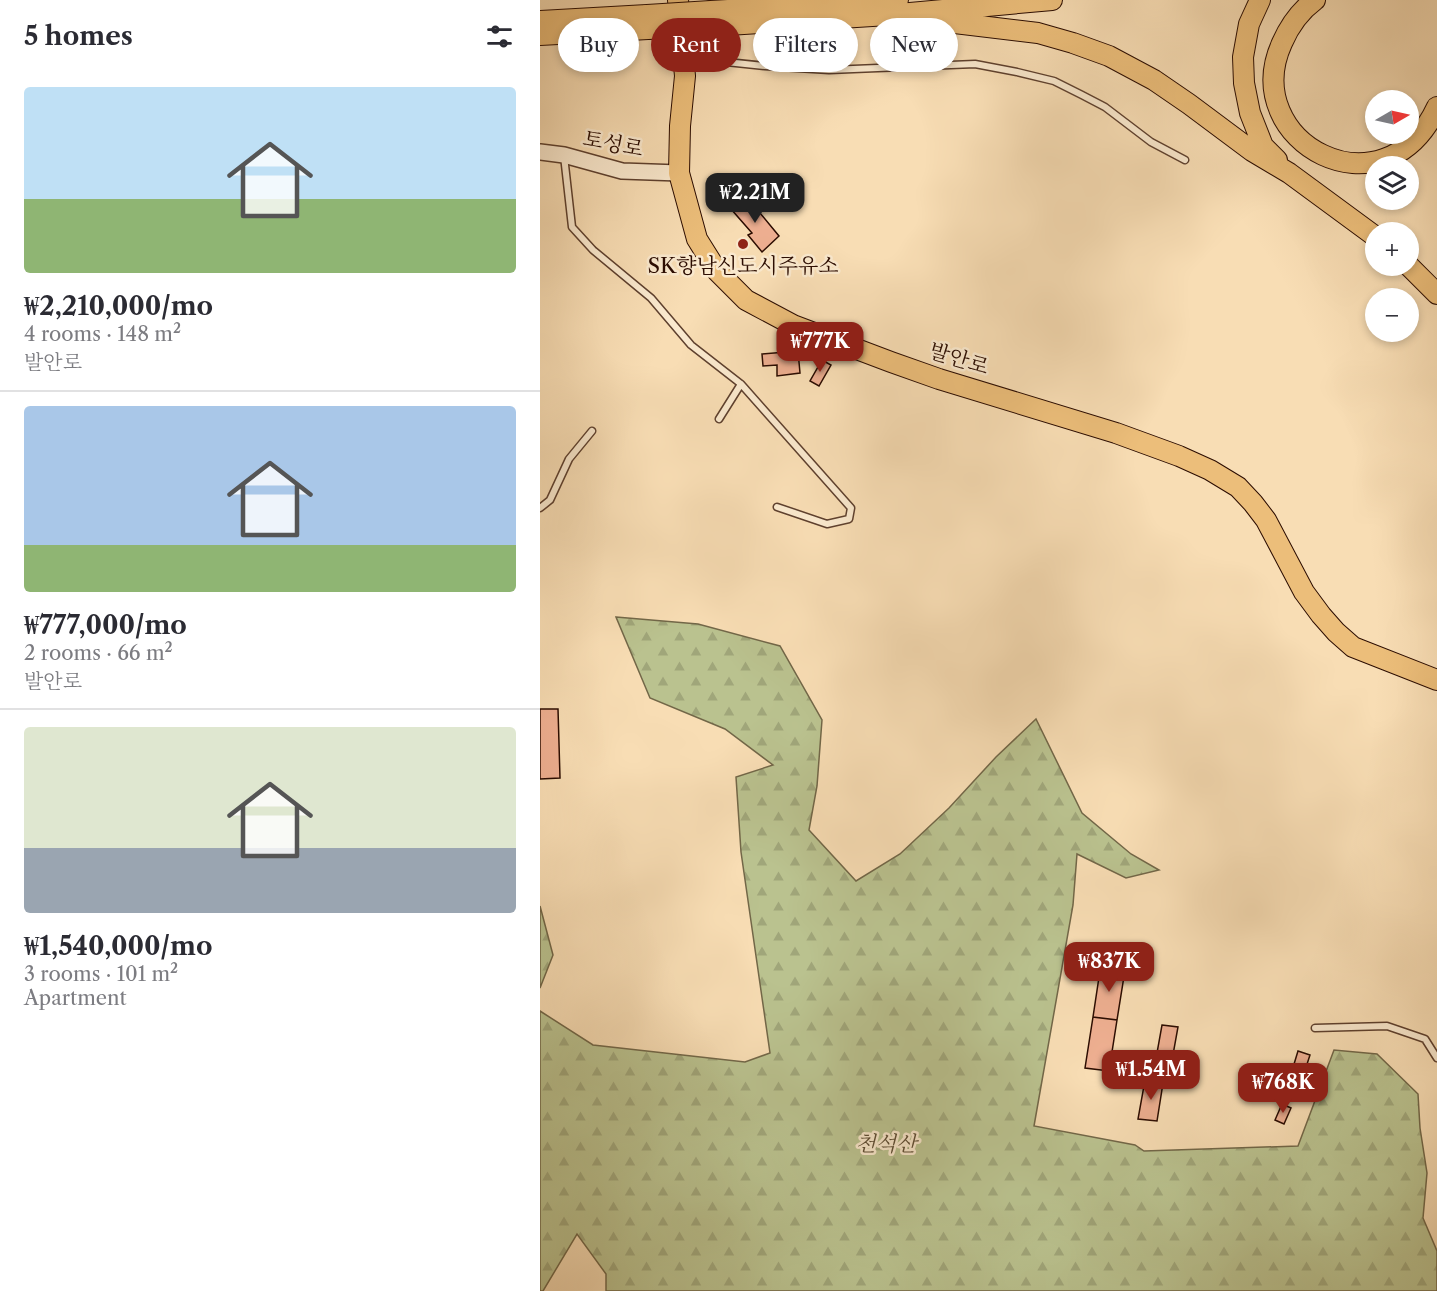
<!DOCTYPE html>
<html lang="en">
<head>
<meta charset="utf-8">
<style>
  :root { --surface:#fff; --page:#f2f2f3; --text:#2b2b33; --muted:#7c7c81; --line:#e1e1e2; --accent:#8f2418 }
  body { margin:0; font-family:"Libre Caslon Text","Noto Serif KR",serif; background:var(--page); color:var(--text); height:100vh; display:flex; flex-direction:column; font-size:22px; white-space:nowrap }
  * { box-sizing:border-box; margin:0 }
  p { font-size:20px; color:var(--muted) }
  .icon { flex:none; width:33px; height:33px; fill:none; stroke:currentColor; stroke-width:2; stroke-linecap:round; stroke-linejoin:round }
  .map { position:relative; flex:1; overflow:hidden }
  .panel { display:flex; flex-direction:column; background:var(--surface); width:540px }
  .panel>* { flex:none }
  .hud { position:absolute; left:18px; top:18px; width:570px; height:54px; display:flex; gap:12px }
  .needle { width:39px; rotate:81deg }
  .tools { position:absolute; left:825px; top:90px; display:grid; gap:12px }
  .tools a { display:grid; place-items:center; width:54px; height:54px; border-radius:50%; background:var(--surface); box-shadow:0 3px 9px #0003; font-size:30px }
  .price { position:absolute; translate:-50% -51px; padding:0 14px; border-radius:12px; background:var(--accent); color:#fff; font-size:20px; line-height:39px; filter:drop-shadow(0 2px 3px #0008) }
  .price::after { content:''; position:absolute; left:50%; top:36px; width:18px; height:14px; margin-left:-9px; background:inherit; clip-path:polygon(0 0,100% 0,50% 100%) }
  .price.current { background:#222; color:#fff }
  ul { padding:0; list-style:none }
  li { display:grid; align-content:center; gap:12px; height:318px; padding:0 24px }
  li+li { border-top:2px solid var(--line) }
  li span { display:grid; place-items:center; height:186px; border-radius:6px; color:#555 }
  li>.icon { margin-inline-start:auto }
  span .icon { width:108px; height:108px; fill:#fffc; stroke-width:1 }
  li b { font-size:26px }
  h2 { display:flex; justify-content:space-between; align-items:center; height:72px; padding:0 24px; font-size:26px }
  .chip { padding:0 21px; border-radius:27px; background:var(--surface); box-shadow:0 3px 9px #0003; font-size:21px; line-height:54px }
  .chip.current { background:var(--accent); color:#fff }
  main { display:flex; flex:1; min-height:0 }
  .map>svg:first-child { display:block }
  .forest { fill:url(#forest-firs); stroke:#726748; stroke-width:1.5 }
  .building { fill:#eeaf91; stroke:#2b0c01; stroke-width:1.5 }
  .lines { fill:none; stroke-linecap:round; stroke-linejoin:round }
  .service-casing { stroke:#5e402e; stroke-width:9 }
  .tertiary-casing { stroke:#5e402e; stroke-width:18 }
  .primary-casing { stroke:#2b0c01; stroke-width:22 }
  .trunk-casing { stroke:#2b0c01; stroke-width:22 }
  .service { stroke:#fae9ce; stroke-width:6 }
  .tertiary { stroke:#fae9ce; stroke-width:15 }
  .primary { stroke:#ecbe7a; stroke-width:20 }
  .trunk { stroke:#ecbe7a; stroke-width:20 }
  .trunk-bridge-casing { stroke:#2b0c01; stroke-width:22; stroke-linecap:butt }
  .trunk-bridge { stroke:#ecbe7a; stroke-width:20 }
  .poi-dot { fill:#8f2418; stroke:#fae9ce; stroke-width:2 }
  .labels { text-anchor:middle; stroke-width:5; stroke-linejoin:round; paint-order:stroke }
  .street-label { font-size:21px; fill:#2b0c01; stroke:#fae9ce }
  .poi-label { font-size:21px; fill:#2b0c01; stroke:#fae9ce }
  .park-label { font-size:21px; font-style:italic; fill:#5d4c33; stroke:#fae9ce }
</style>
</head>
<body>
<main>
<section class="panel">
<h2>5 homes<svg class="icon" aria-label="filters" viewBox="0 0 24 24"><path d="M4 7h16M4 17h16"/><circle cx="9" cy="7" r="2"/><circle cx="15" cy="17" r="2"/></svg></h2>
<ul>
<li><span style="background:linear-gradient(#bfe0f5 60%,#8fb573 0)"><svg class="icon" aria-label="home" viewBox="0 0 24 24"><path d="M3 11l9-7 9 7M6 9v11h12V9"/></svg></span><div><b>₩2,210,000/mo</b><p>4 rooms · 148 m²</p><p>발안로</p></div></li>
<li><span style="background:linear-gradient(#a9c7e8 75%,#8fb573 0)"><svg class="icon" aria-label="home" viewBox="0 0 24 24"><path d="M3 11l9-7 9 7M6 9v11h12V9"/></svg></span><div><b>₩777,000/mo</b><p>2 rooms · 66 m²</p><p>발안로</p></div></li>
<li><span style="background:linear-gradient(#dfe7d0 65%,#9aa5b1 0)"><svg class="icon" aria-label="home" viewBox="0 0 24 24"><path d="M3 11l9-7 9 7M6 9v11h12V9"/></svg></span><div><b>₩1,540,000/mo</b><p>3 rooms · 101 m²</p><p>Apartment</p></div></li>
</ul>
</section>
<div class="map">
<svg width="897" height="1291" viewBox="0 0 897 1291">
  <defs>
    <pattern id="forest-firs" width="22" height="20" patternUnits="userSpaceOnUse" patternTransform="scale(1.5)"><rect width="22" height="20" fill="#bac28f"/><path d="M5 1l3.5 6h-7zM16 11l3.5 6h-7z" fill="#a0a67a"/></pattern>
  </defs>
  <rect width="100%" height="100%" fill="#f8ddb4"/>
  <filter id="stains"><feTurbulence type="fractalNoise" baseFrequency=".00333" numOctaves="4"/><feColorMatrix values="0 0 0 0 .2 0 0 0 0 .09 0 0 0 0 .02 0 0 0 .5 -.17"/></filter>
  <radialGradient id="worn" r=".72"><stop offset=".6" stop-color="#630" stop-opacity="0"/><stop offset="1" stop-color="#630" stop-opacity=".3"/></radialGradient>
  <path class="forest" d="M 76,617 L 158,624 L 240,646 L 282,720 L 277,786 L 269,830 L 316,881 L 360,854 L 409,808 L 456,757 L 496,719 L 542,813 L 591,854 L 619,870 L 586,878 L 537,854 L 533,905 L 494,1126 L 595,1145 L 604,1151 L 758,1146 L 794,1050 L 837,1054 L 878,1094 L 880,1128 L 887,1173 L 883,1218 L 897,1251 L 897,1291 L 66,1291 L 66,1274 L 37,1234 L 3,1291 L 0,1291 L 0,1011 L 53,1045 L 205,1062 L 230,1053 L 201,852 L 196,777 L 233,765 L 185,729 L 110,698 Z
    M 0,906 L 13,955 L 0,988 Z"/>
  <path class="building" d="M 206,196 L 239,236 L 222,252 L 208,235 L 212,233 L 191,209 Z
    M 258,351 L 260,373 L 237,376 L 237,365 L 223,366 L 222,354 Z
    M 282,360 L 291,365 L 279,386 L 270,381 Z
    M 0,709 L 18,709 L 20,778 L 0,779 Z
    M 561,964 L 585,970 L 577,1020 L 553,1017 Z
    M 553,1017 L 577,1020 L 569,1071 L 545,1068 Z
    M 622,1025 L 638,1027 L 629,1077 L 613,1075 Z
    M 758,1051 L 770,1055 L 755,1101 L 744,1097 Z
    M 605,1080 L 623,1083 L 617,1121 L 598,1119 Z
    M 742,1104 L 751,1108 L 744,1124 L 735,1120 Z"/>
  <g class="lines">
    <g class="service-casing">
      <path id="service" d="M 148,58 L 225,66 L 289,70 L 435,64 L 477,72 L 514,81 L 542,95 L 565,107 L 611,142 L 645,160
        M 24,156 L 32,227 L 53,250 L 111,298 L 151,345 L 201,384 L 179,419
        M 201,384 L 311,508 L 309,519 L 287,524 L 237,507
        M 0,508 L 10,500 L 29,459 L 52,431
        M 775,1028 L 847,1026 L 885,1039 L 897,1058"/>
    </g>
    <g class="tertiary-casing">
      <path id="tertiary" d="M 0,152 L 24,155 L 82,171 L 139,173"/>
    </g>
    <g class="primary-casing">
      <path id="primary" d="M 138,0 L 145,76 L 140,126 L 139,173 L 157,239 L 177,271 L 206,300 L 253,325 L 351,362 L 399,379 L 576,433 L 639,456 L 670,470 L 698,487 L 713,503 L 726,520 L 764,592 L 781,615 L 796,632 L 813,647 L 897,680"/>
    </g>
    <g class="trunk-casing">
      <path id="trunk" d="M 720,0 L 709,24 L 703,57 L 704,83 L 710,113 L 723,146 L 737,160
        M 775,0 C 760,11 749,27 742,43 C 697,142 844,221 897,107
        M 171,11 L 358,0
        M 348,15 L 498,33 L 533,43 L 569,56 L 614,80 L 649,104 L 712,151 L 749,173 L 836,237
        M 0,21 L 107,15
        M 172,26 L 348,15 L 512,0
        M 0,35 L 108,29
        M 868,265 L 897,294"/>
    </g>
    <use href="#service" class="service"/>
    <use href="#tertiary" class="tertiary"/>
    <use href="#primary" class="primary"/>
    <use href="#trunk" class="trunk"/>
    <g class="trunk-bridge-casing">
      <path id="trunk-bridge" d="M 107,15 L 171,11
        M 108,29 L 172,26"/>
    </g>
    <use href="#trunk-bridge" class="trunk-bridge"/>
  </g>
  <circle class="poi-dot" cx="203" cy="244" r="6"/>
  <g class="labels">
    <g class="street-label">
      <text transform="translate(73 144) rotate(11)" y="7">토성로</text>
      <text transform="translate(419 359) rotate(17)" y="7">발안로</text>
    </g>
    <g class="poi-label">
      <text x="203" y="273">SK향남신도시주유소</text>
    </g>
    <g class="park-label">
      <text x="346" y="1151">천석산</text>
    </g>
  </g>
  <rect width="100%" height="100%" filter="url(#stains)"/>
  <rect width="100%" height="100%" fill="url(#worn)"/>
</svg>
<div class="tools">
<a><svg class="needle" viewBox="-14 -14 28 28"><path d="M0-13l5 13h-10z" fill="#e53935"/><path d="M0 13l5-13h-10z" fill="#7c7c81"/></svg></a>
<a><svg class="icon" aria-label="layers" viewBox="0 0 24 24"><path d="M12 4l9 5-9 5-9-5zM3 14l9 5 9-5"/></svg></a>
<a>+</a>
<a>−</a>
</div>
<b class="price current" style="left:215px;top:224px">₩2.21M</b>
<b class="price" style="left:280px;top:373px">₩777K</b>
<b class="price" style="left:569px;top:993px">₩837K</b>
<b class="price" style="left:611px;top:1101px">₩1.54M</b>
<b class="price" style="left:743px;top:1114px">₩768K</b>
<div class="hud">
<a class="chip">Buy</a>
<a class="chip current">Rent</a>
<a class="chip">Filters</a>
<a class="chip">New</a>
</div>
</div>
</main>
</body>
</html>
